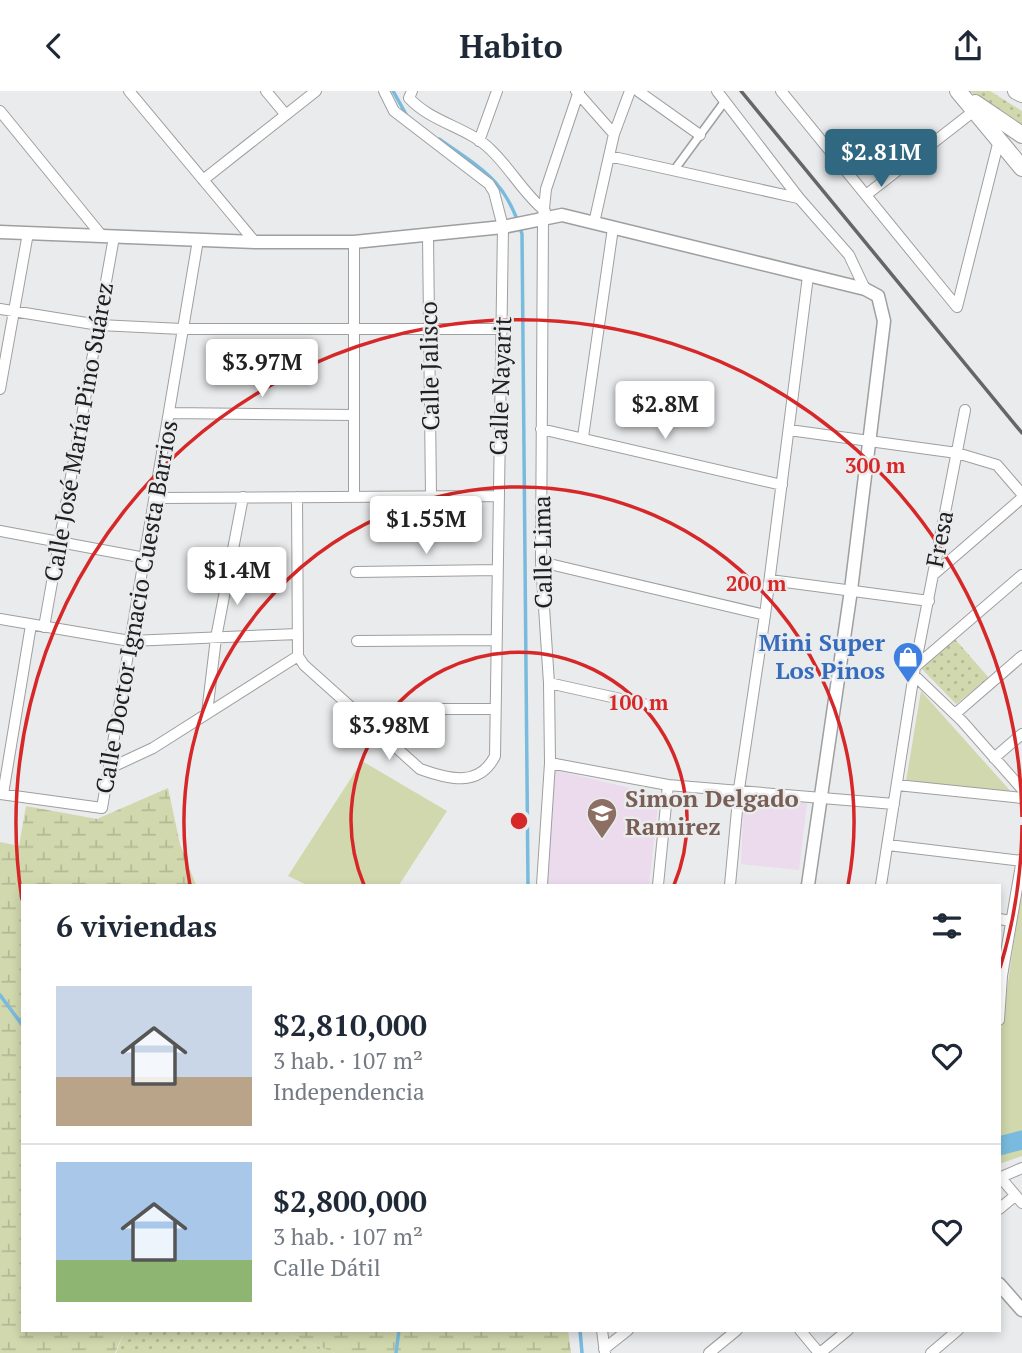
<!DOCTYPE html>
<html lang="es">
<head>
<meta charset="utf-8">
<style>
  :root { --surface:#fff; --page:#f6f6f7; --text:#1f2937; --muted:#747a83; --line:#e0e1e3; --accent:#306882 }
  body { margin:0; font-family:"PT Serif",serif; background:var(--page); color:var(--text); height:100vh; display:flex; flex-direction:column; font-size:26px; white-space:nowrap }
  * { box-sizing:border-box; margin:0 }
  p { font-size:23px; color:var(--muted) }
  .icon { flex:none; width:38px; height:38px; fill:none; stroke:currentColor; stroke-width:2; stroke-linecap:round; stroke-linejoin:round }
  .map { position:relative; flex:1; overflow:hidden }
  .drawer { position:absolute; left:21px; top:793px; width:980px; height:448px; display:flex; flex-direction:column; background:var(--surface); border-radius:0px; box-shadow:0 4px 10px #0003 }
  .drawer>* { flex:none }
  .price { position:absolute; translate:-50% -60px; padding:0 16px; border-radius:7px; background:#fff; color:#222; font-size:23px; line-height:46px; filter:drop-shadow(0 2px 4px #0008) }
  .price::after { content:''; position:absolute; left:50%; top:42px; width:21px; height:16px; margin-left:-10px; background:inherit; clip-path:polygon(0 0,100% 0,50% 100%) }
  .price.on { background:var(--accent); color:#fff }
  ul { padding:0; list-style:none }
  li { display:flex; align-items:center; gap:21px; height:175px; padding:0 35px }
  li+li { border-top:2px solid var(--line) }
  li span { display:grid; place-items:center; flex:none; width:196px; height:140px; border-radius:0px; color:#555 }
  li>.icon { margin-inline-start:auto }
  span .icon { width:84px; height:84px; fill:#fffc; stroke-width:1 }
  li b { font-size:30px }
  h2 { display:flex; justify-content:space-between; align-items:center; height:84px; padding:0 35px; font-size:30px }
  header { display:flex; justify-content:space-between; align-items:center; height:91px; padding:0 35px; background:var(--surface); font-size:32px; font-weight:800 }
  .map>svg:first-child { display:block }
  .education { fill:#ebdbed }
  .grass { fill:url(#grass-dots) }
  .wetland { fill:url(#wetland-marsh) }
  .green { fill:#d1d8ad }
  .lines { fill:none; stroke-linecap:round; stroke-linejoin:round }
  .stream { stroke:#79bbde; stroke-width:3.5 }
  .river { stroke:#79bbde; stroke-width:19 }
  .pedestrian-casing { stroke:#9e9fa0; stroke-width:10 }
  .minor-casing { stroke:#9e9fa0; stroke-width:12 }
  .tertiary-casing { stroke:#9e9fa0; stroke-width:15 }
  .trunk-casing { stroke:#9e9fa0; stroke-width:18 }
  .pedestrian { stroke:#fff; stroke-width:7 }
  .minor { stroke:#fff; stroke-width:10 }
  .tertiary { stroke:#fff; stroke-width:12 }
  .trunk { stroke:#fff; stroke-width:16 }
  .rail { stroke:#666667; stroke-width:3.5 }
  .ring { fill:none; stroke:#d62828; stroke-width:3.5 }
  .labels { text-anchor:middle; stroke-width:5; stroke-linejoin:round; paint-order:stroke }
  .street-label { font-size:24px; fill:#202021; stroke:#eaebec }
  .shop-label { font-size:24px; font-weight:bold; fill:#366cbe; stroke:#eaebec; text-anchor:end }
  .education-label { font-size:24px; font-weight:bold; fill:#785e54; stroke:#eaebec; text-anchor:start }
  .centre { fill:#d62828; stroke:#eaebec; stroke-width:3.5 }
  .ring-label { font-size:21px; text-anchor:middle; font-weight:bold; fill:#d62828; stroke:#eaebec; stroke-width:5; stroke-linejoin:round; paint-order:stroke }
</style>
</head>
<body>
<header><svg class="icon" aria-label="back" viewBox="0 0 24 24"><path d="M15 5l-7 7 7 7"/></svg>Habito<svg class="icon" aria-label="share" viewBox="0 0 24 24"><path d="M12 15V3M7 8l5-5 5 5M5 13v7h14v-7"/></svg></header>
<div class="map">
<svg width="1022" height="1262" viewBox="0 0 1022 1262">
  <defs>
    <pattern id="grass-dots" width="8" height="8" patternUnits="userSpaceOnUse" patternTransform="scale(1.75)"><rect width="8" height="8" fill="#d1d8ad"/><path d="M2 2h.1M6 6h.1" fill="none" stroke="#b3b995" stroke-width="1.8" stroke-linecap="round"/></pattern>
    <pattern id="wetland-marsh" width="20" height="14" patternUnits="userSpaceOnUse" patternTransform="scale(1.75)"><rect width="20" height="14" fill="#d1d8ad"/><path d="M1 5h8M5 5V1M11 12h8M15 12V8" fill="none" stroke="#b3b995"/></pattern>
  </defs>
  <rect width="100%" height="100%" fill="#eaebec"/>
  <path class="education" d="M 555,679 L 659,704 L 649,794 L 547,793 Z
    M 744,706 L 807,712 L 799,779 L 741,773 Z"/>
  <path class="grass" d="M 969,0 L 990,0 L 1022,20 L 1022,35 Z
    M 954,547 L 989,587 L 956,613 L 920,576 Z
    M 125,1239 L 279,1239 L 335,1262 L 116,1262 Z"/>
  <path class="wetland" d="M 168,697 L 180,753 L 196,794 L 23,794 L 23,1239 L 125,1239 L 115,1262 L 0,1262 L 0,751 L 19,755 L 26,715 L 97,728 Z
    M 279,1239 L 568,1239 L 571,1262 L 335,1262 Z"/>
  <path class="green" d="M 921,600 L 1014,704 L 906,690 Z
    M 362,670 L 447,720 L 399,794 L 307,794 L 288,785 Z
    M 1022,797 L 1022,1065 L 999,1073 L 999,952 Z"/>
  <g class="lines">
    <path class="stream" d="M 393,0 L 407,25
      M 439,48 C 483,79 506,89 522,143 L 528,794
      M 0,904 L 23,935
      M 580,1239 L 582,1262
      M 396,1262 L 399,1239"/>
    <path class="river" d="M 999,1055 L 1022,1049"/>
    <g class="pedestrian-casing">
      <path id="pedestrian" d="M 675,78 L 725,10"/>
    </g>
    <g class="minor-casing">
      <path id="minor" d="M 129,0 L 255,151
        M 266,0 L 286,24
        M 412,0 L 409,7 C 432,32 468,36 491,59 C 511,78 523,102 545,120
        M 576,0 L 614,43
        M 638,0 L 700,44
        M 717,0 L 799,107 L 849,164 L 865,198
        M 781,0 L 957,216
        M 0,20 L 102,145
        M 479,50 L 497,0
        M 609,65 L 798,107
        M 203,89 L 316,0
        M 866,104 L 974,20
        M 594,132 L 614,43 L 630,0
        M 428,144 L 431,405
        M 354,151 L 354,406
        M 957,216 L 999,49
        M 0,218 L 99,234 L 182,238 L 503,238
        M 0,298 L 28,142
        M 171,322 L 354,324
        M 541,338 L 782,394
        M 789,339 L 957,362 L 997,374 L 1022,403
        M 583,346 L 613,137
        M 297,406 L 298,565 L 304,574 L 420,678 C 448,688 479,697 495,665 L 503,136 L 494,101 L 489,93 L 394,20 L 384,0
        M 155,407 L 497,405
        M 0,440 L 145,467
        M 541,471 L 765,524
        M 356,481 L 497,479
        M 933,484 L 1022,407
        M 770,489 L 929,510
        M 0,528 L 130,550 L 298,543
        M 44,536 L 114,146
        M 357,550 L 495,549
        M 916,575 L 1022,484
        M 915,585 L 962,630 L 1022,698
        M 549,592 L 652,615
        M 350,618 L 495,618
        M 207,622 L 216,547 L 243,406
        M 955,623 L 1022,565
        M 994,667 L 1022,643
        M 550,672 L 668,694 L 894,713
        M 110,677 L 153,657 L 298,565
        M 897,694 L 1022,707
        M 0,703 L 102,717 L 198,149
        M 3,703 L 31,534
        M 888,754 L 1022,770
        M 542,794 L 550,672 L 549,592 L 541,471 L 543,127 L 546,98 L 579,0
        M 658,794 L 668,694
        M 730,794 L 739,698 L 765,524 L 808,185
        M 881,794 L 915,576 L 965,319
        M 999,828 L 1011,830
        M 999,929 L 1002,885 L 1022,768
        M 999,1087 L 1022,1077
        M 1001,1087 L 1022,1112
        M 999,1118 L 1015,1105
        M 602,1239 L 605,1262
        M 800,1239 L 819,1262
        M 604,1258 L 628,1239
        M 709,1262 L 737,1239
        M 820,1262 L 848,1239
        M 931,1262 L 958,1239"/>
    </g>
    <g class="tertiary-casing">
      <path id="tertiary" d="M 0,141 L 255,151 L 354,151 L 503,136 L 562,124 L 865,198 L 878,205 L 884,230 L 851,499 L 808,794
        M 999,1193 L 1022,1219"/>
    </g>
    <g class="trunk-casing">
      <path id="trunk" d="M 958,0 L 1022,77
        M 1016,0 L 1022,3
        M 975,12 L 1022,44"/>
    </g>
    <use href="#pedestrian" class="pedestrian"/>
    <use href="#minor" class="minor"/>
    <use href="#tertiary" class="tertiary"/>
    <use href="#trunk" class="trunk"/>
    <path class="rail" d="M 741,0 L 1022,342"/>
  </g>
  <g class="ring">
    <path d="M364 794A168 168 0 1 1 674 794"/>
    <path d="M190 794A335 335 0 1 1 848 794"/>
    <path d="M1022 734A503 503 0 0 1 1000 877M22 809A503 503 0 1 1 1022 726"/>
  </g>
  <defs>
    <g id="shop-pin" transform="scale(1.575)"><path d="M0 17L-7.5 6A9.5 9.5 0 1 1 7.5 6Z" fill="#3f7fe0" stroke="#eaebec"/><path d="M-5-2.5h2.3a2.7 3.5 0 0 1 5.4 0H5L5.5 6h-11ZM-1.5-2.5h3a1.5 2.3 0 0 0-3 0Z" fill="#fff"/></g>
    <g id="school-pin" transform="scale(1.575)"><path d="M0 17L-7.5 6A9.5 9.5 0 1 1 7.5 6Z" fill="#8d6e63" stroke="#eaebec"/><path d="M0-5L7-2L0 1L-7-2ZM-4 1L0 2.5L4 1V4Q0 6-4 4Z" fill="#fff"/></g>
  </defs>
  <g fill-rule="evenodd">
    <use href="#shop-pin" x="908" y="566"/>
    <use href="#school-pin" x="602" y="722"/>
  </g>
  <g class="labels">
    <g class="street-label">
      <text transform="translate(430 275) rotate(-91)" y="8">Calle Jalisco</text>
      <text transform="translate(501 295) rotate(-88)" y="8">Calle Nayarit</text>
      <text transform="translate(79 341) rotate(-80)" y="8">Calle José María Pino Suárez</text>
      <text transform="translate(940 448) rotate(-79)" y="8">Fresa</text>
      <text transform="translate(543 461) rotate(-91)" y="8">Calle Lima</text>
      <text transform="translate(137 516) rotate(-80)" y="8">Calle Doctor Ignacio Cuesta Barrios</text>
    </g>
    <g class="shop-label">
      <text x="885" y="560">Mini Super<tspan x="885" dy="28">Los Pinos</tspan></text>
    </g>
    <g class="education-label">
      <text x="625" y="716">Simon Delgado<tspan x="625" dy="28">Ramirez</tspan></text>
    </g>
  </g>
  <circle cx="519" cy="730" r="10" class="centre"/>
  <g class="ring-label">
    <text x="875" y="382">300 m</text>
    <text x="756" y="500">200 m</text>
    <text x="638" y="619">100 m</text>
  </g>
</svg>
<b class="price on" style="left:881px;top:98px">$2.81M</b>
<b class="price" style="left:262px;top:308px">$3.97M</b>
<b class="price" style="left:665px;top:350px">$2.8M</b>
<b class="price" style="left:426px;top:465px">$1.55M</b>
<b class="price" style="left:237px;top:516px">$1.4M</b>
<b class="price" style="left:389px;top:671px">$3.98M</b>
<section class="drawer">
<h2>6 viviendas<svg class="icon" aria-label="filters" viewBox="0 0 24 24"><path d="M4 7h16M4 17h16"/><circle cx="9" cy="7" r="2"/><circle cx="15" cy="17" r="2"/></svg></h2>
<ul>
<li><span style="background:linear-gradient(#c9d6e8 65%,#b9a48a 0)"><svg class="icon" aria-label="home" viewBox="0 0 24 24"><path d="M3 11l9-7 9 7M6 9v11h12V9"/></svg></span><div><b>$2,810,000</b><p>3 hab. · 107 m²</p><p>Independencia</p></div><svg class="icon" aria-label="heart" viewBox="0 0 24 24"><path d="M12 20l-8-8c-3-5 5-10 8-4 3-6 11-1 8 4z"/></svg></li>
<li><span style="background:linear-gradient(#a9c7e8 70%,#8fb573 0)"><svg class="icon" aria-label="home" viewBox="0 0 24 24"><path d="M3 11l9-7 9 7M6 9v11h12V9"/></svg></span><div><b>$2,800,000</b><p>3 hab. · 107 m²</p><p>Calle Dátil</p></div><svg class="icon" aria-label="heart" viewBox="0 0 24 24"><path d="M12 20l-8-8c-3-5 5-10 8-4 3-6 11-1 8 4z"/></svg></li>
</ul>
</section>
</div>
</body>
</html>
